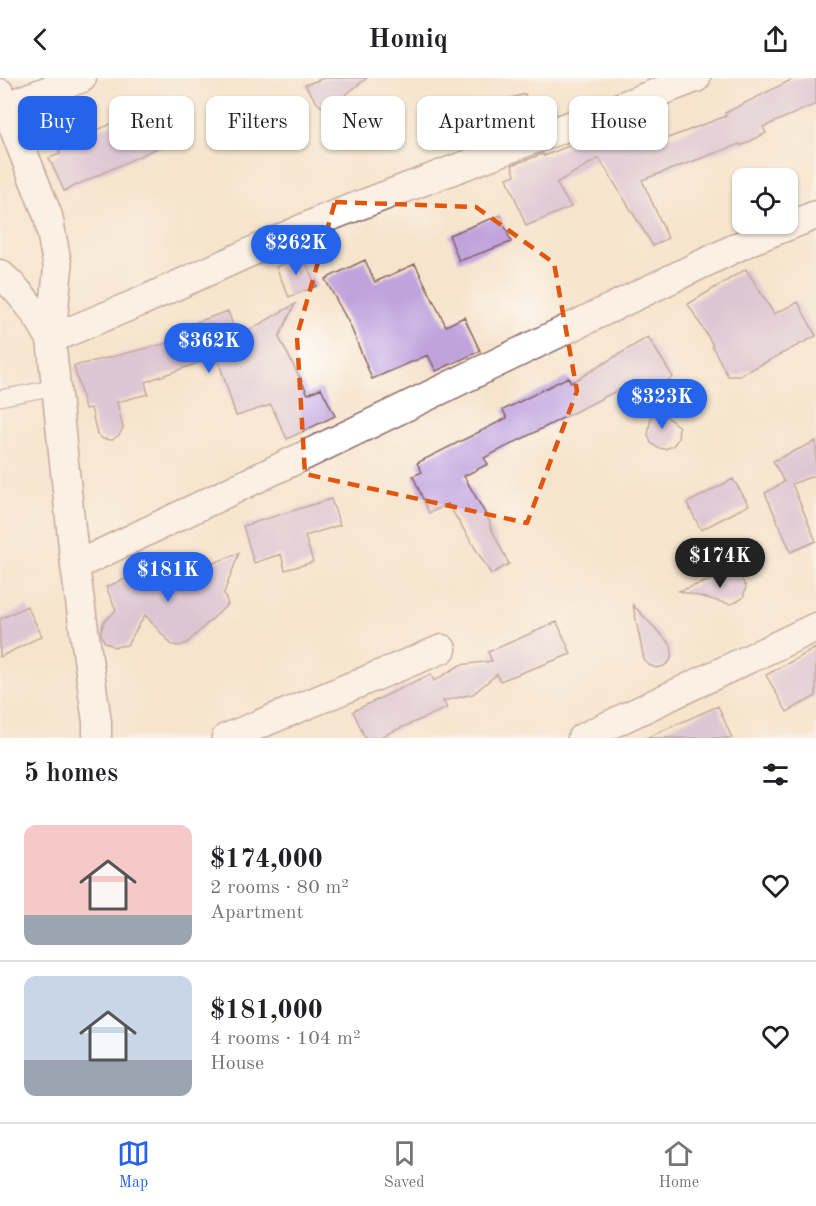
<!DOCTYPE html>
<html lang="en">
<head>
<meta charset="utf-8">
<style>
  :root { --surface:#fff; --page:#f6f6f6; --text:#202124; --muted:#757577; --line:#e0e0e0; --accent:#2563eb }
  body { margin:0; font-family:"Old Standard TT",serif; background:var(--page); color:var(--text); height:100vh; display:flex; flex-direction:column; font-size:22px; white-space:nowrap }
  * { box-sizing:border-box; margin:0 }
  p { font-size:20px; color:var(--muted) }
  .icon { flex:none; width:33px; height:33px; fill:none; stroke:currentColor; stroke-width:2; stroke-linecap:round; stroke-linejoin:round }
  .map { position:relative; height:660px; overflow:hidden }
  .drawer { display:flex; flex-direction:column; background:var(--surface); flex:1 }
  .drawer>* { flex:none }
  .guide { position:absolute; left:18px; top:18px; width:780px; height:54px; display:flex; gap:12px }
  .buttons { position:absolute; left:732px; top:90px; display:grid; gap:12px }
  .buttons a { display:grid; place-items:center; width:66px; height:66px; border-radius:12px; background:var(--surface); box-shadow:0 2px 4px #0004; font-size:30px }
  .price { position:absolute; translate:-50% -51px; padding:0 14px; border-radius:21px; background:var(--accent); color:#fff; font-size:20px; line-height:39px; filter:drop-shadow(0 2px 3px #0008) }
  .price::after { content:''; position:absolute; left:50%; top:36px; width:18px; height:14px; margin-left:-9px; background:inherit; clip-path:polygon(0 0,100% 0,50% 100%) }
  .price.on { background:#222; color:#fff }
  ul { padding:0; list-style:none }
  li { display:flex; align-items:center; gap:18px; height:150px; padding:0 24px }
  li+li { border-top:2px solid var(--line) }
  li span { display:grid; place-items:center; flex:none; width:168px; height:120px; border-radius:12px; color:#555 }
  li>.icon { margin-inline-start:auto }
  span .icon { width:72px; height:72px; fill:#fffc; stroke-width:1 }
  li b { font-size:26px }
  h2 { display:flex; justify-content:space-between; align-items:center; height:72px; padding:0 24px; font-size:26px }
  .chip { padding:0 21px; border-radius:12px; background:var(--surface); box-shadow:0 2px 4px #0004; font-size:21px; line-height:54px }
  .chip.on { background:var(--accent); color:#fff }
  header { display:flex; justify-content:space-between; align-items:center; height:78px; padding:0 24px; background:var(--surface); font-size:27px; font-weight:700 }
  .dock { display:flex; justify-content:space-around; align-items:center; height:84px; border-top:2px solid var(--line); background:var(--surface); font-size:16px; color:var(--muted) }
  .dock a { display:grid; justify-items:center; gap:3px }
  .dock .on { color:var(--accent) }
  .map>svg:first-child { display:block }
  .building { fill:#bfa3dd }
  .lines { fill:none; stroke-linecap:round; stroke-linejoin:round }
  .service-casing { stroke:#866463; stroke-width:17 }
  .minor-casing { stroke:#866463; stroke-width:31 }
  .service { stroke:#fff; stroke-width:15 }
  .minor { stroke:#fff; stroke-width:28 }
  .marked { fill:none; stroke:#e0560e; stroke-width:4.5; stroke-dasharray:12 8; stroke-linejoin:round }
</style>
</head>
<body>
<header><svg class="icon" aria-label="back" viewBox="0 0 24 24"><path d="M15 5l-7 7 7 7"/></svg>Homiq<svg class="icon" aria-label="share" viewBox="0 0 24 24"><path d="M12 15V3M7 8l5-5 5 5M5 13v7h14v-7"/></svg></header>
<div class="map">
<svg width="816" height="660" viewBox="0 0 816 660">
  <rect width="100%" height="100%" fill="#fff"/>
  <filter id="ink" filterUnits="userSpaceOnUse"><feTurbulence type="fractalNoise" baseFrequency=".0167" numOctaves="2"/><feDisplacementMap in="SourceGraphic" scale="12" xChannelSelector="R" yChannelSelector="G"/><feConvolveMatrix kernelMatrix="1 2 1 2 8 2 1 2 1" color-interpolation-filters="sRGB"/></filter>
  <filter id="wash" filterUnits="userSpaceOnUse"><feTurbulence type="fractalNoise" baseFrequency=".008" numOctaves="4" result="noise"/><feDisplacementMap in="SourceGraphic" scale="24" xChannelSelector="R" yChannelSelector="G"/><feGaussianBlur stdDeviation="1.35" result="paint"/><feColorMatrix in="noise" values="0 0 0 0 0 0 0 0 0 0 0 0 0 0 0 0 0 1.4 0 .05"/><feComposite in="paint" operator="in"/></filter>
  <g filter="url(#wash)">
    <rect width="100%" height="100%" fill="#f6e4cc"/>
    <g id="blocks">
      <path class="building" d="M 324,0 L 367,0 L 330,29 L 321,28 L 317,25 L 305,7 Z
        M 795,0 L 816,0 L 816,26 L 763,49 L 766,55 L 741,68 L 740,66 L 642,102 L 668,160 L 653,168 L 599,80 L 556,105 L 571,129 L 526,148 L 507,100 L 515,97 L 512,87 L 543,76 L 544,78 L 644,37 L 655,65 L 726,38 L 725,35 Z
        M 525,16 L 533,44 L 502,56 L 493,25 Z
        M 85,21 L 95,53 L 150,29 L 166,66 L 64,113 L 49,80 L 60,76 L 46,33 Z
        M 501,137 L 511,164 L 459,183 L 449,157 Z
        M 303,178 L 316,208 L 289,219 L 276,189 Z
        M 365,182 L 375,204 L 415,186 L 446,248 L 464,239 L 480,273 L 436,293 L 428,277 L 372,301 L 350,247 L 325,201 Z
        M 746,191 L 774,236 L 798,224 L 816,258 L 739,298 L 728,298 L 712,268 L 713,267 L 688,226 Z
        M 295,226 L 279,259 L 308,316 L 321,310 L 335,338 L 287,361 L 271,327 L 236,338 L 217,278 L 145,304 L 148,316 L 117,324 L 123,350 L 119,357 L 112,362 L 103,361 L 97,356 L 91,330 L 85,331 L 74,288 L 176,263 L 172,253 L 228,233 L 237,259 Z
        M 648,259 L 673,299 L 633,323 L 624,309 L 484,380 L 488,386 L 464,398 L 490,444 L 490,448 L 509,486 L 491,496 L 448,426 L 429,435 L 413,398 L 422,394 L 417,385 L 507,340 L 503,332 L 568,299 L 571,305 Z
        M 653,327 L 679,349 L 678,361 L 673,368 L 665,371 L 658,370 L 651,365 L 648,357 Z
        M 816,363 L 816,397 L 792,406 L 816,463 L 791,474 L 765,415 L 784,404 L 773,383 Z
        M 733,401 L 749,427 L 701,452 L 687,425 Z
        M 331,421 L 340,447 L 305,458 L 313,484 L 285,492 L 281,476 L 254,485 L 243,448 Z
        M 239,475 L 224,515 L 228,526 L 187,565 L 181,568 L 172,567 L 145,537 L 127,567 L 114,569 L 105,564 L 102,559 L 101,554 L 104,544 L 116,532 L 106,509 L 139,495 L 143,505 L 166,483 L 173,489 L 163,505 Z
        M 731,495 L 741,500 L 746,509 L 743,520 L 734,525 L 729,526 L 679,513 Z
        M 633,527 L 671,567 L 672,575 L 670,583 L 664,588 L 656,590 L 649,587 L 644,582 Z
        M 27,528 L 42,558 L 0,579 L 0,541 Z
        M 557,544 L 571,576 L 500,603 L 497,596 L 473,616 L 443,623 L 447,630 L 378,660 L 365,660 L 353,633 L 431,596 L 434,603 L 460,587 L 492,583 L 488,574 Z
        M 816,570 L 816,618 L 787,634 L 766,597 Z
        M 718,628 L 732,660 L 646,660 Z"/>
    </g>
  </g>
  <g filter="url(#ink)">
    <use href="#blocks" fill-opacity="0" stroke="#866463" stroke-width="1.5"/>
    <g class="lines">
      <g class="service-casing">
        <path id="service" d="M 0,320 L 56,309"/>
      </g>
      <g class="minor-casing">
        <path id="minor" d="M 0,15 L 48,138 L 58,190 L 51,261 L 75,488 L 97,644 L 97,660
          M 6,28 L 82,0
          M 0,196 C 22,215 37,235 51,261 L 140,224 L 326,140 L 696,0
          M 75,488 L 752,162 L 816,137
          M 226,660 L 442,571
          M 582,660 L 816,549"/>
      </g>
      <use href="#service" class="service"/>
      <use href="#minor" class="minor"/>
    </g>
  </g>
  <path d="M0 0H816V660H0ZM 335,124 L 476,129 L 554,185 L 577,313 L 527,445 L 305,396 L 297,258 Z" fill="#f6e4cc" fill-opacity=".55" fill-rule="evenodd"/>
  <path class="marked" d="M 335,124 L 476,129 L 554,185 L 577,313 L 527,445 L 305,396 L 297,258 Z"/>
</svg>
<div class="buttons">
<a><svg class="icon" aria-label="locate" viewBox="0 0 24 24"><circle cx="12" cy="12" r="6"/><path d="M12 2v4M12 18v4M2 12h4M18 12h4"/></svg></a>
</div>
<b class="price" style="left:296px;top:198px">$262K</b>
<b class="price" style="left:209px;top:296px">$362K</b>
<b class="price" style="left:662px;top:352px">$323K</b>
<b class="price on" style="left:720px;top:511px">$174K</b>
<b class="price" style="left:168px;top:525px">$181K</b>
<div class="guide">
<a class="chip on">Buy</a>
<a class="chip">Rent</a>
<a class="chip">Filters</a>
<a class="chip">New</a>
<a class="chip">Apartment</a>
<a class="chip">House</a>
</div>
</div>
<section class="drawer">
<h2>5 homes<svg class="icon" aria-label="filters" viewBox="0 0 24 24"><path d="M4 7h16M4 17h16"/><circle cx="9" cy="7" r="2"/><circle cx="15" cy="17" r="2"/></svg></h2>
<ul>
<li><span style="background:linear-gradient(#f6c9c9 75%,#9aa5b1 0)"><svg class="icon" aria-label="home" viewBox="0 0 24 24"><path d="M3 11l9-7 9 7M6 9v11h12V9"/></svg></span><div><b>$174,000</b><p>2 rooms · 80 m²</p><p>Apartment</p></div><svg class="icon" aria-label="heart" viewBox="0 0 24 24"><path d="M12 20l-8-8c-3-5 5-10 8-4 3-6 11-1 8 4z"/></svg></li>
<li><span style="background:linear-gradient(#c9d6e8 70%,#9aa5b1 0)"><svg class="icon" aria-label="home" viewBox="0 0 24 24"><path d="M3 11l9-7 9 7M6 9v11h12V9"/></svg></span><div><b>$181,000</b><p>4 rooms · 104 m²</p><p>House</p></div><svg class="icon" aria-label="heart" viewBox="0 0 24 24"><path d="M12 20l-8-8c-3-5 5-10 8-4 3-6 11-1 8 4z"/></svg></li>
</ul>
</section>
<nav class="dock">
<a class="on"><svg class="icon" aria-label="map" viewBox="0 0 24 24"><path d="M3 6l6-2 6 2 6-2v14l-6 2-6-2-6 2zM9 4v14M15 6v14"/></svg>Map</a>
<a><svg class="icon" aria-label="saved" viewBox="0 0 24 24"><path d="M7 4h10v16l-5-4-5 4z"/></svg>Saved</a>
<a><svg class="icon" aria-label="home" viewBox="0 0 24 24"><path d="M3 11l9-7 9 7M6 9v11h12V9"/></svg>Home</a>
</nav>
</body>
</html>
